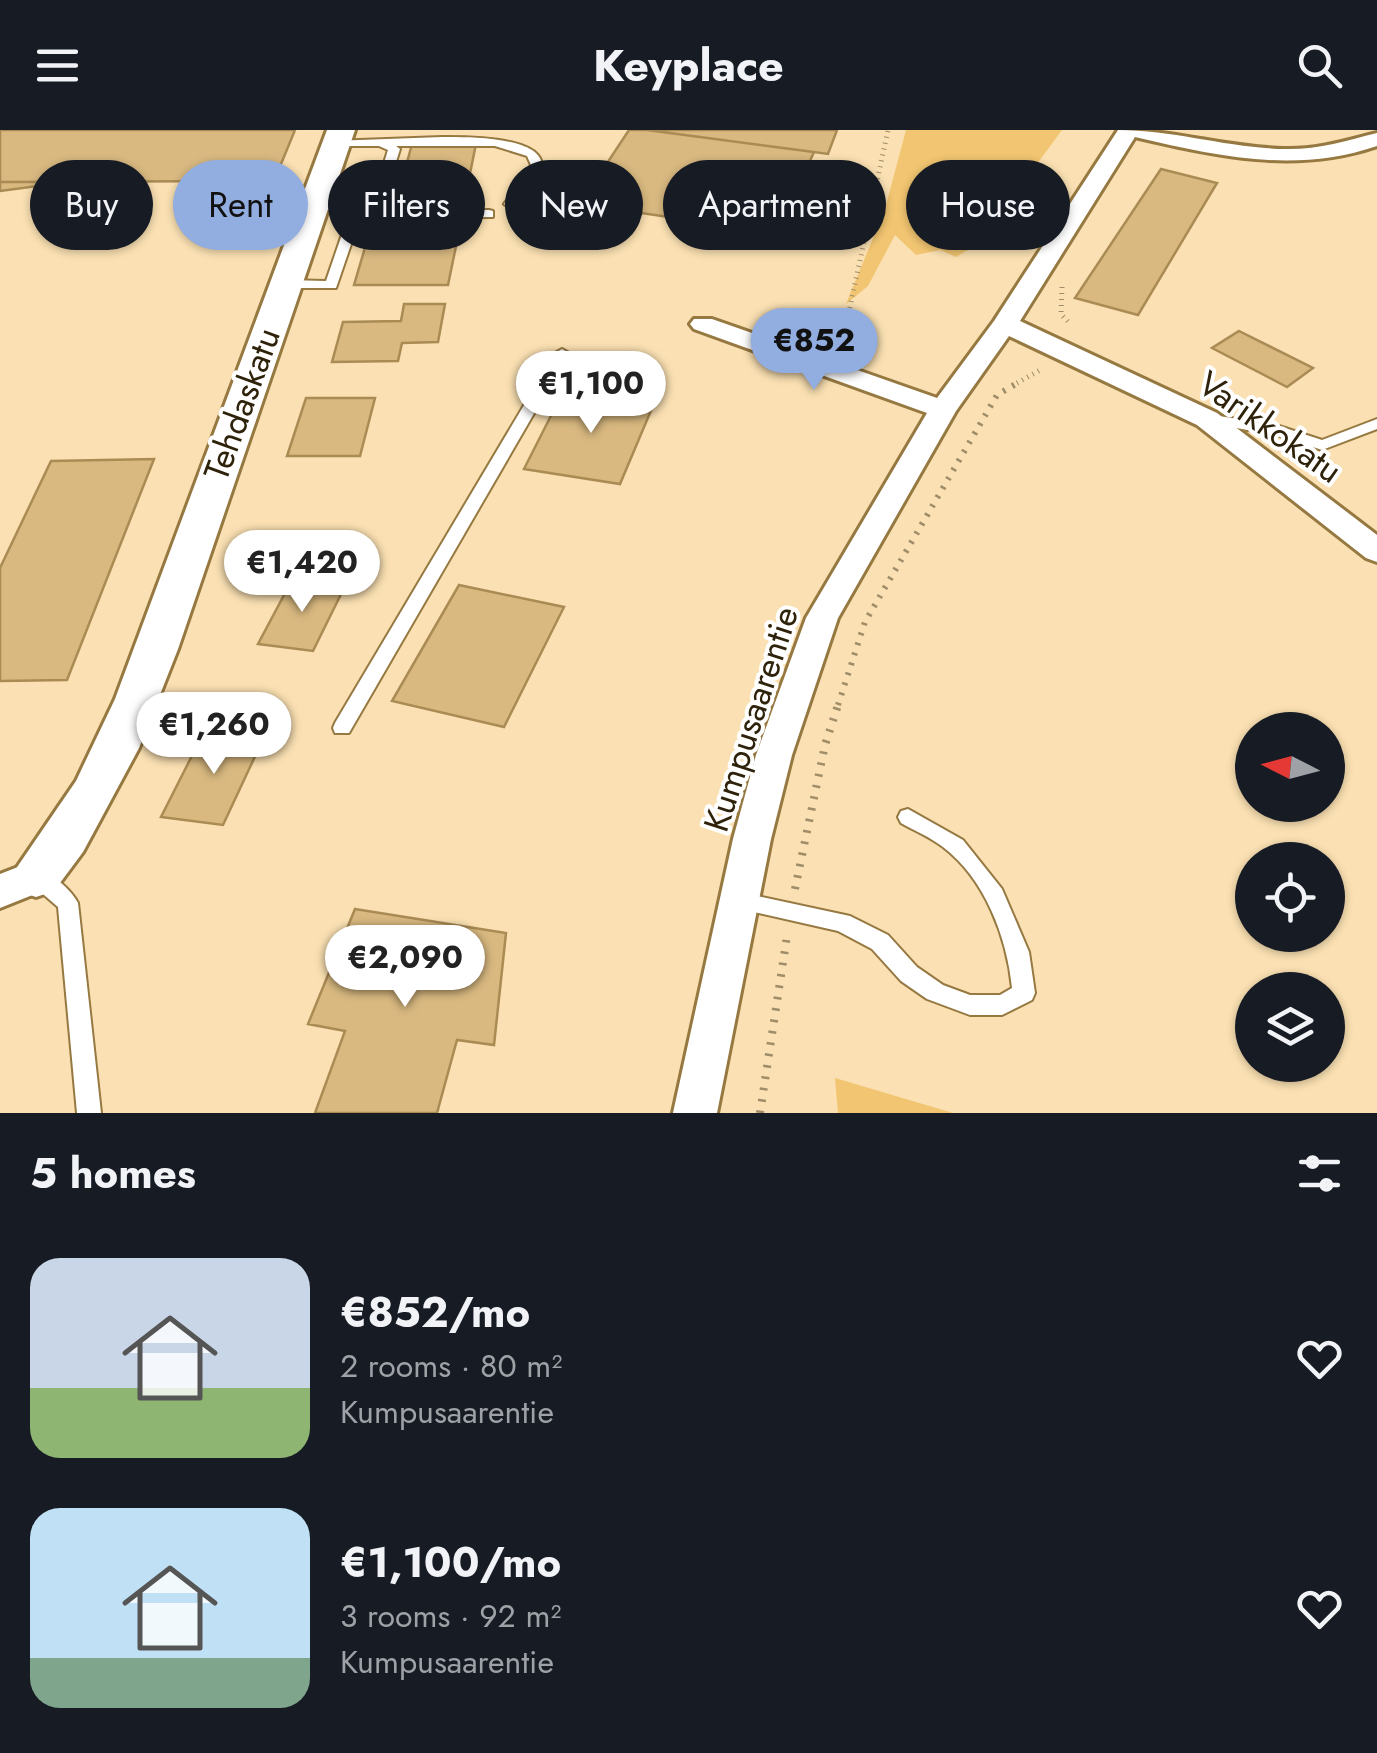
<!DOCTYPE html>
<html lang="en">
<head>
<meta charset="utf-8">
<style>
  :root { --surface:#171b24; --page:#242831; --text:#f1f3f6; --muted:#9ea1a6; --accent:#92addf }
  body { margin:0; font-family:Jost,sans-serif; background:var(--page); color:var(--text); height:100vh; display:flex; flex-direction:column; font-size:38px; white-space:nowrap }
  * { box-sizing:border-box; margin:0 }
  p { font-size:32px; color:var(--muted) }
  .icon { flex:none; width:55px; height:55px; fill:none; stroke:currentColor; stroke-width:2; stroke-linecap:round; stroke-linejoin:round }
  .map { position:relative; height:983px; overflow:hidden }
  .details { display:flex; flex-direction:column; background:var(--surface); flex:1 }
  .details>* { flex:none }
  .hud { position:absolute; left:30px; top:30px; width:1318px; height:90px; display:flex; gap:20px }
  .needle { width:65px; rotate:276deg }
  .fabs { position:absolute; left:1235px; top:582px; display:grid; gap:20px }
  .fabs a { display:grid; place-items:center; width:110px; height:110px; border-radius:50%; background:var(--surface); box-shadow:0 2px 8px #0004; font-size:50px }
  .price { position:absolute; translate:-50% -85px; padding:0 22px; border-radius:35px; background:#fff; color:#222; font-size:32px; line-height:65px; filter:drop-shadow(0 2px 5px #0008) }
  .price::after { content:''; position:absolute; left:50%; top:60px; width:30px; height:22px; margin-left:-15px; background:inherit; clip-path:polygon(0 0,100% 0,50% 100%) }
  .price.current { background:var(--accent); color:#111 }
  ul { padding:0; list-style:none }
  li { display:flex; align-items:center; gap:30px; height:250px; padding:0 30px }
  li span { display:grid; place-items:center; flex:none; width:280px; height:200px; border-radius:30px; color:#555 }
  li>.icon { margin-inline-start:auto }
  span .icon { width:120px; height:120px; fill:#fffc; stroke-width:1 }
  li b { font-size:42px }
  h2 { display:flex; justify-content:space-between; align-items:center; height:120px; padding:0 30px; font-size:42px }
  .pill { padding:0 35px; border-radius:45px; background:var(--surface); box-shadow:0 2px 8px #0004; font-size:35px; line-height:90px }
  .pill.current { background:var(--accent); color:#111 }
  header { display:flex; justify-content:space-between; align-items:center; height:130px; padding:0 30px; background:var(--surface); font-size:45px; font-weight:700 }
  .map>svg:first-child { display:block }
  .green { fill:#f1c571 }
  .building { fill:#d9b980; stroke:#aa8b54; stroke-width:2.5 }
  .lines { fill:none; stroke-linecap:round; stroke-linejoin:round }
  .service-casing { stroke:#967841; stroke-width:4 }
  .minor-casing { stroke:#967841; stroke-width:6 }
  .tertiary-casing { stroke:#967841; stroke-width:6 }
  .path-far2 { stroke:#9f8c68; stroke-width:5; stroke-dasharray:1 5; stroke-linecap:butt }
  .path-far1 { stroke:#9f8c68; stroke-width:6; stroke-dasharray:2.5 8; stroke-linecap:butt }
  .path { stroke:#9f8c68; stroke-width:8; stroke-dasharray:2.5 9; stroke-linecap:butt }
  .service { fill:#fff; fill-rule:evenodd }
  .minor { fill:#fff; fill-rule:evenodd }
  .tertiary { fill:#fff; fill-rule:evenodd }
  .labels { text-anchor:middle; stroke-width:8; stroke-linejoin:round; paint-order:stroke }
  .street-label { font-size:35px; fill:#2e220b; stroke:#fff }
</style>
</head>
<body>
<header><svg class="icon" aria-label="menu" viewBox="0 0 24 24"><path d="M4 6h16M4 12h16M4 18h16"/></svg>Keyplace<svg class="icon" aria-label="search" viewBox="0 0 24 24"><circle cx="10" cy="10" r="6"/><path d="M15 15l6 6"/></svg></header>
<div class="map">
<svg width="1377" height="983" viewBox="0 0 1377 983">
  <rect width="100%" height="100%" fill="#fae0b2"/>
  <path class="green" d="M 906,0 L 1062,0 L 978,114 L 956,127 L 940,120 L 916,125 L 895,105 L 868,156 L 846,174 L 885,79 Z
    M 835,948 L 953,983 L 838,983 Z"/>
  <path class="building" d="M 0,0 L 295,0 L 274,51 L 0,52 Z
    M 629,0 L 647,0 L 814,22 L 777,103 L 580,74 Z
    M 647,0 L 837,0 L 828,24 Z
    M 412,14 L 476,14 L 465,68 L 396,69 L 402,46 L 394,46 L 397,36 L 406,36 Z
    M 1161,39 L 1217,53 L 1138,185 L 1075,168 Z
    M 0,52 L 68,52 L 0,61 Z
    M 374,87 L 462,87 L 448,155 L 354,155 Z
    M 404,174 L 445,174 L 438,212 L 402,213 L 398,231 L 332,232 L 343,192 L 401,191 Z
    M 1239,201 L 1313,238 L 1287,257 L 1212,218 Z
    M 565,258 L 655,271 L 620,354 L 524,339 Z
    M 306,268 L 375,268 L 360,326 L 287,326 Z
    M 154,329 L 67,550 L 0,551 L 0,438 L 51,331 Z
    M 292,450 L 345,456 L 313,521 L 258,514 Z
    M 459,455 L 564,477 L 504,597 L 392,571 Z
    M 206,598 L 265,605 L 223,695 L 161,687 Z
    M 355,779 L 506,803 L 494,915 L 457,910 L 437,983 L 315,983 L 345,901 L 308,894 Z"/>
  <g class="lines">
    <g class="service-casing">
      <path id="service" d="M 442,7 C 465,7 565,5 537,50 C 530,60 520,72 510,78 L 504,74 L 530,40 L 531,35 L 527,26 L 495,16 L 396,16 L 400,19 L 384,70 L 363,80 L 311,80 L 305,76 L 311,72 L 361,72 L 374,65 L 388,20 L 379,16 L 336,16 L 332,15 L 332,11 Z
        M 489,80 L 493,81 L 493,87 L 360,88 L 336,158 L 285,158 L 278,154 L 285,150 L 326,151 L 350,81 Z
        M 562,219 L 569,223 L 349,603 L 335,603 L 333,598 L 335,593 L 555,223 Z
        M 1207,284 L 1279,296 L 1322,310 L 1377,289 L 1377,299 L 1322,320 L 1277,305 L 1202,292 L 1200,289 Z
        M 908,679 L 963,710 L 1002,759 L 1029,822 L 1035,863 L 1032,870 L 1002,885 L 970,885 L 927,869 L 901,851 L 872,819 L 838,801 L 732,777 L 729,771 L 732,765 L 739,762 L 850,786 L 888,805 L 917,837 L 943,855 L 970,865 L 1000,865 L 1012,858 C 1007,807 985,749 943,717 C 930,707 915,701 901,693 L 898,687 L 901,681 Z
        M 36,737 C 51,743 71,759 78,773 L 101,983 L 77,983 L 58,777 L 29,752 L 26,746 L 29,740 Z"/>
    </g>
    <g class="minor-casing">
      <path id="minor" d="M 1118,0 C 1175,0 1228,18 1284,19 C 1317,20 1345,11 1377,3 L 1377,16 C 1295,44 1217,26 1135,7 L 1020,191 L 1217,283 L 1377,405 L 1377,432 L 1366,428 L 1197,295 L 1009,206 L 956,281 L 838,488 L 792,625 L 771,709 L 717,983 L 673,983 L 733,709 L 756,625 L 806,488 L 927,283 L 694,199 L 690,194 L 694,189 L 712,189 L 937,268 L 994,191 Z
        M 36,730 L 50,734 L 55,746 L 50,758 L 0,778 L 0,744 Z"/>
    </g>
    <g class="tertiary-casing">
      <path id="tertiary" d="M 327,0 L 355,0 L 178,519 L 139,618 L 83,722 L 54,761 L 36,767 L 18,761 L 11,746 L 76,651 L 115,569 Z"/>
    </g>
    <path class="path-far2" d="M 1062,157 L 1061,184 L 1071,195
      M 841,219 L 888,0
      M 1017,253 L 1042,239"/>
    <path class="path-far1" d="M 838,575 L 865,492 L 997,265 L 1021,251"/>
    <path class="path" d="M 795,759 L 825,615 L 839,572
      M 760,983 L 787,806"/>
    <use href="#service" class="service"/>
    <use href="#minor" class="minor"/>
    <use href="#tertiary" class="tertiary"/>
  </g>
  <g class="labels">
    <g class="street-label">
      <text transform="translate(242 274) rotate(-70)" y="12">Tehdaskatu</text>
      <text transform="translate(1270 297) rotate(35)" y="12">Varikkokatu</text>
      <text transform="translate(751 589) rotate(-72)" y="12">Kumpusaarentie</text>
    </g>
  </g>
</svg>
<div class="fabs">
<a><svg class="needle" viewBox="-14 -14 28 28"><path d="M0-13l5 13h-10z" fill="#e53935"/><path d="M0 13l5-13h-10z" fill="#9ea1a6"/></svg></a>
<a><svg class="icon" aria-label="locate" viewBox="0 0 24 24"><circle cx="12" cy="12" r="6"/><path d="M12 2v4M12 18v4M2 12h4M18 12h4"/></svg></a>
<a><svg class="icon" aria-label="layers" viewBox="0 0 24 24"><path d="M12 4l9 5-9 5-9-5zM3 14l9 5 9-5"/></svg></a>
</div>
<b class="price current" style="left:814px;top:263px">€852</b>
<b class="price" style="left:591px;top:306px">€1,100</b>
<b class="price" style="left:302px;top:485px">€1,420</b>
<b class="price" style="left:214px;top:647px">€1,260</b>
<b class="price" style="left:405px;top:880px">€2,090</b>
<div class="hud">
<a class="pill">Buy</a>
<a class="pill current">Rent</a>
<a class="pill">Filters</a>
<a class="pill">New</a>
<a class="pill">Apartment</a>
<a class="pill">House</a>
</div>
</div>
<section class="details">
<h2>5 homes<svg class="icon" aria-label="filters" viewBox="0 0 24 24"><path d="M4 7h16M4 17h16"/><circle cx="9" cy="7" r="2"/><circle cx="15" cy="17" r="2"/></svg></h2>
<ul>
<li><span style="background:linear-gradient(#c9d6e8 65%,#8fb573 0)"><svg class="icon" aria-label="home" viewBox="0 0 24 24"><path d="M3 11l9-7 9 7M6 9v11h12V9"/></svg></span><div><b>€852/mo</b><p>2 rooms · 80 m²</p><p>Kumpusaarentie</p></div><svg class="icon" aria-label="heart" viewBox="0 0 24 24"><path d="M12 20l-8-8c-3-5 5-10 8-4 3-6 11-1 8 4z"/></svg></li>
<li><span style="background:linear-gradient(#bfe0f5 75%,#7fa58c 0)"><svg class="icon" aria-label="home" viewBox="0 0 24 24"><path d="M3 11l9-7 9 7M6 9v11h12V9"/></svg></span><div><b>€1,100/mo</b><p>3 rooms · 92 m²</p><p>Kumpusaarentie</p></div><svg class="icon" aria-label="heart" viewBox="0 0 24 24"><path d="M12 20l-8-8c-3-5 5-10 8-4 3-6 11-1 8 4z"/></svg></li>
</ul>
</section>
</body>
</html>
